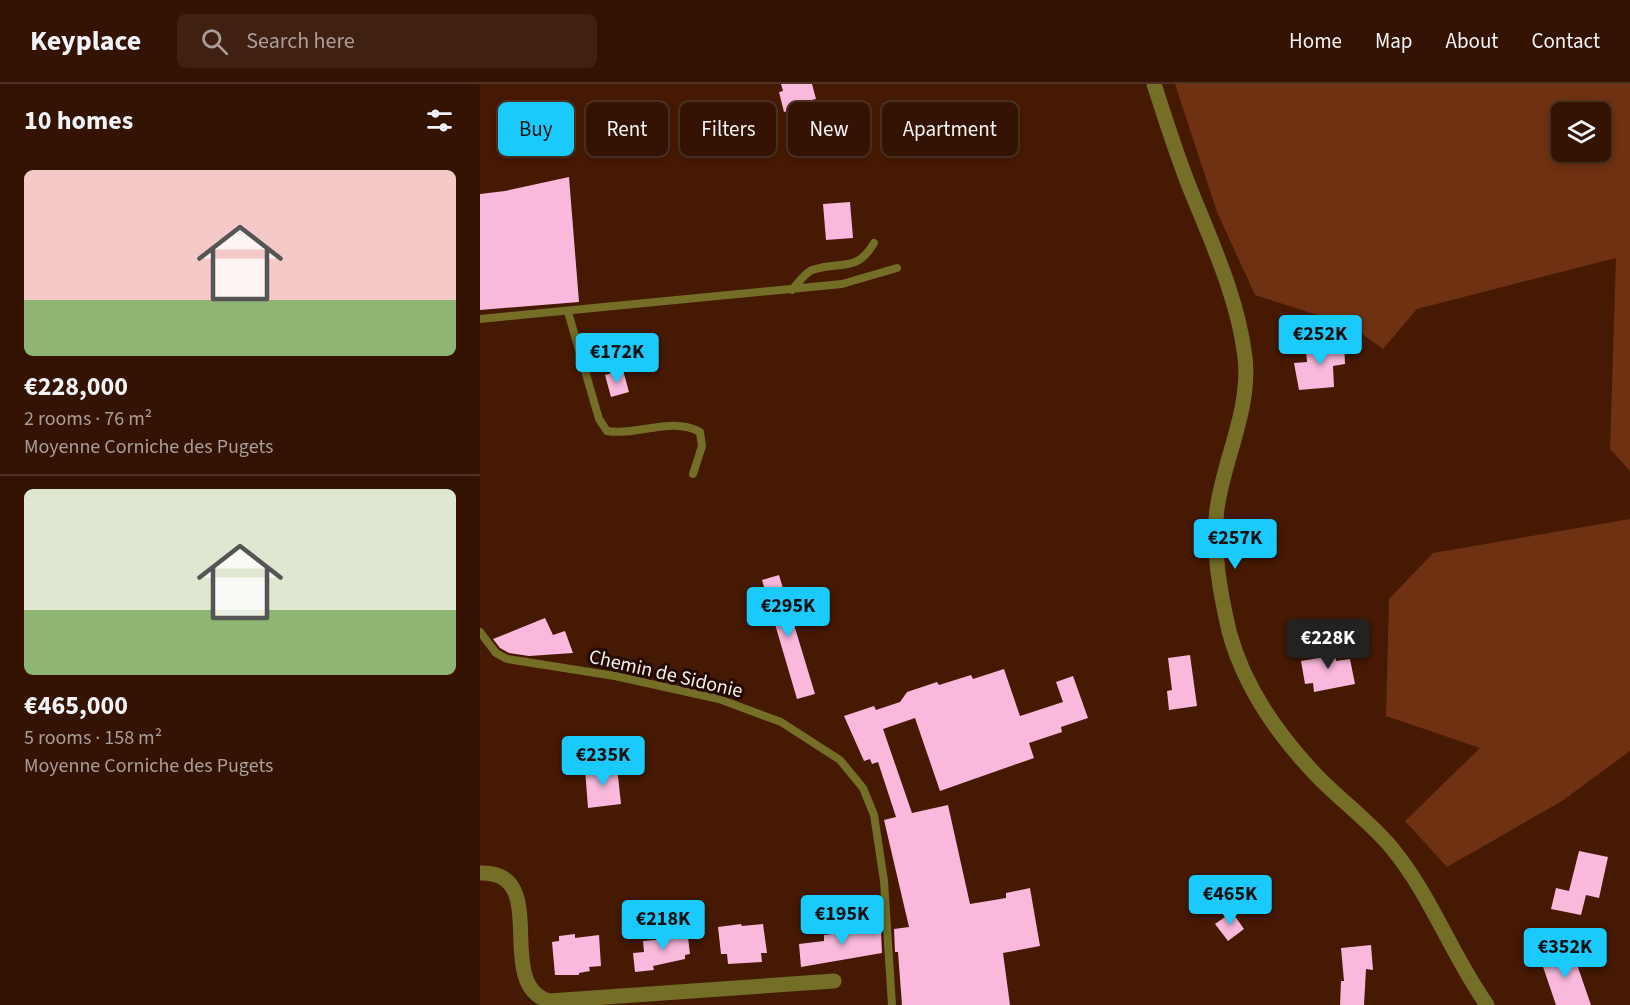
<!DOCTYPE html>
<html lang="en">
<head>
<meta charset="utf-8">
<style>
  :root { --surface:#341302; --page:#3f2011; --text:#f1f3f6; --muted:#a99e99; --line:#4e3224; --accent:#1acafc }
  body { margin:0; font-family:"Source Sans 3",sans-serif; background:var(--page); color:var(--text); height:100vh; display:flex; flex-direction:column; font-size:22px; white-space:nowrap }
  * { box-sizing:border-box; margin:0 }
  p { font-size:20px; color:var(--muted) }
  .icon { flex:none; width:33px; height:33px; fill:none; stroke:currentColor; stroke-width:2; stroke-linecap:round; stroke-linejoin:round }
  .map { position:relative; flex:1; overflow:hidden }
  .sheet { display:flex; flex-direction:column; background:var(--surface); width:480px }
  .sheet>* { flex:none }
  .hud { position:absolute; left:18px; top:18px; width:570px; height:54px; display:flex; gap:12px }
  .fabs { position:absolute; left:1071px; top:18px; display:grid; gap:12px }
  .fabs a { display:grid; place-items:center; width:60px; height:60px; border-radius:9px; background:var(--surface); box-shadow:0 3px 9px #0003,0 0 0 2px var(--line); font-size:30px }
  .price { position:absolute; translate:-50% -51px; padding:0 14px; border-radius:6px; background:var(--accent); color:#111; font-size:20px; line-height:39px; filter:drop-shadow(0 2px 3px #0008) }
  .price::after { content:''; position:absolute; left:50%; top:36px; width:18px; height:14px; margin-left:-9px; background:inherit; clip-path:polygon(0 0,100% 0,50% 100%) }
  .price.current { background:#222; color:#fff }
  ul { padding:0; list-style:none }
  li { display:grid; align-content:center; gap:12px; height:318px; padding:0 24px }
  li+li { border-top:2px solid var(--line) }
  li span { display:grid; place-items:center; height:186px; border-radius:9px; color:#555 }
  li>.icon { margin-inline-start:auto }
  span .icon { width:108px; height:108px; fill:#fffc; stroke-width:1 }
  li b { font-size:26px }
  h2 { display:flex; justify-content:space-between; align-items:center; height:72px; padding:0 24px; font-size:26px }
  .pill { padding:0 21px; border-radius:9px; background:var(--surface); box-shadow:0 3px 9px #0003,0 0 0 2px var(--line); font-size:21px; line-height:54px }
  .pill.current { background:var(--accent); color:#111 }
  header { display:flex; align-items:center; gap:36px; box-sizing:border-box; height:84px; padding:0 30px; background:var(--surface); border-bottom:2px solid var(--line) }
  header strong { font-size:28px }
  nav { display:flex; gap:33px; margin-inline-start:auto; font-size:21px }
  .search { width:420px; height:54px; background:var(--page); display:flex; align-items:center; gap:15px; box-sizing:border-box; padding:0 21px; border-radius:9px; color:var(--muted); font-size:22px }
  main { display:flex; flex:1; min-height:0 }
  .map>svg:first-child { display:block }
  .green { fill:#6e3111; fill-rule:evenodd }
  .building { fill:#f9b8dc }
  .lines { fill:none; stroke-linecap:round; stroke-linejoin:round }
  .service { stroke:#746e27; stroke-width:8 }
  .minor { stroke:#746e27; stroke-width:15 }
  .tertiary { stroke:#746e27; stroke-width:15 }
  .labels { text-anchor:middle; stroke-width:6; stroke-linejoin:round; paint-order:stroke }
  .street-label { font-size:20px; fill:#faf2ef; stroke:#220901 }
</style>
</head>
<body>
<header>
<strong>Keyplace</strong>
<div class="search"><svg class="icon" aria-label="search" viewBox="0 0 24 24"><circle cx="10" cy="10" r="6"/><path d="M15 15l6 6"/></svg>Search here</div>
<nav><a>Home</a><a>Map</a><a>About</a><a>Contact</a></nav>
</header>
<main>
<section class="sheet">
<h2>10 homes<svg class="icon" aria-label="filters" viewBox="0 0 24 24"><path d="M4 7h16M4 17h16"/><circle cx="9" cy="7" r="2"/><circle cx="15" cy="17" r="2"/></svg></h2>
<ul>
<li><span style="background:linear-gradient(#f6c9c9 70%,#8fb573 0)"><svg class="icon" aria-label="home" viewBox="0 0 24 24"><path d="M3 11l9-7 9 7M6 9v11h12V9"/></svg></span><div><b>€228,000</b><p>2 rooms · 76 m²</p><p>Moyenne Corniche des Pugets</p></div></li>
<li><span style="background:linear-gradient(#dfe7d0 65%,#8fb573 0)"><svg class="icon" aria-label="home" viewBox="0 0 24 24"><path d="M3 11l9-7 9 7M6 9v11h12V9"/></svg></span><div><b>€465,000</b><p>5 rooms · 158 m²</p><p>Moyenne Corniche des Pugets</p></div></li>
</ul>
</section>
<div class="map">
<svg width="1150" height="921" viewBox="0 0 1150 921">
  <rect width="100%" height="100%" fill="#461902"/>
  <path class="green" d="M 695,0 L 1150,0 L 1150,387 L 1130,365 L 1136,174 L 937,225 L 903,265 L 871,242 L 775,211 L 737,128 ZM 1120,28 L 1120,68 L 1082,68 L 1082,28 Z
    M 1150,435 L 1150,667 L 1082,717 L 967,783 L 925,737 L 1000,664 L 906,632 L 909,515 L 953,469 Z"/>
  <path class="building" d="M 301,0 L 332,0 L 336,15 L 323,18 L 324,23 L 304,28 L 299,8 L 303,7 Z
    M 89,93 L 99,218 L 0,226 L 0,110 L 25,107 Z
    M 370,118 L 373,154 L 346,156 L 343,120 Z
    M 864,257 L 865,280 L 853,282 L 854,303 L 819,306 L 814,279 L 827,278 L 826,266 L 830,266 L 830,261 Z
    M 143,286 L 149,308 L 131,313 L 125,291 Z
    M 299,491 L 335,610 L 317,615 L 282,496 Z
    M 65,534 L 73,551 L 85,547 L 93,569 L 49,572 L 29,569 L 20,564 L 13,555 Z
    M 853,558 L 856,577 L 870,575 L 875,600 L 834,608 L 833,599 L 825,600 L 821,577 L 839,574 L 837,561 Z
    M 710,571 L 717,622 L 689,626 L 687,607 L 692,606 L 688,574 Z
    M 524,585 L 540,632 L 583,618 L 576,598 L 593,592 L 608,634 L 581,643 L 582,648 L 549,659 L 554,674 L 460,707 L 435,634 L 403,645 L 432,729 L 468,721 L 490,820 L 526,814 L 526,809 L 550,804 L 560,862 L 523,869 L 530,921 L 422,921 L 418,868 L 415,868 L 414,845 L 429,843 L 404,736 L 416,733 L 398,678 L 392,680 L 390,675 L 384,677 L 364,632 L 394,622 L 396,626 L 420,618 L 427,608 L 457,598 L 459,601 L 491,591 L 493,595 Z
    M 137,683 L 141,720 L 108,724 L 105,685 Z
    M 1099,767 L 1128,773 L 1119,814 L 1106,811 L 1101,831 L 1071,825 L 1076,804 L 1089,807 Z
    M 752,828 L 764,845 L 748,857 L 735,840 Z
    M 391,837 L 393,849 L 401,847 L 402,869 L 321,883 L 319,860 L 344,857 L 344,851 L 377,847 L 376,839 Z
    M 261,840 L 262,842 L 283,840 L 287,869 L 281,869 L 282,878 L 248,880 L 247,870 L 241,870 L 238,843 Z
    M 207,845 L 210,870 L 205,871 L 205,875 L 173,882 L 174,886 L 155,888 L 153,869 L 164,868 L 163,857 L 185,855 L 185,847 Z
    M 95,850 L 95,854 L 119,851 L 121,882 L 109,883 L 110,887 L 99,889 L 99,891 L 75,891 L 72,858 L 79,857 L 79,852 Z
    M 891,861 L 893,886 L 886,885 L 884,921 L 860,921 L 861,897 L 864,897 L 861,864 Z
    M 1091,863 L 1111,921 L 1076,921 L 1060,874 Z"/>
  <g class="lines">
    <path class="service" d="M 312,206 C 317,200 325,189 332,186 C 360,176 376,190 394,159
      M 88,228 L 119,335 L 127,347 C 158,352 192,332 220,348 L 222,362 L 213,390
      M 0,235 L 362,200 L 417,184
      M 0,548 L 16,569 L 27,575 L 135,592 L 239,615 L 301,638 L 360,676 L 383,704 L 394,731 L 404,797 L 412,921"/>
    <path class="minor" d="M 0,789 C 73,786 12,900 69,917 L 354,897"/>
    <path class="tertiary" d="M 674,0 C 685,34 696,69 709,102 C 731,157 758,214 765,273 C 771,325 744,374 737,425 C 732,464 740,508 749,547 C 764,603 800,654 840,695 C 863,718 890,738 911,763 C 951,811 971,870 1007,921"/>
  </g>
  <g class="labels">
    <g class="street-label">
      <text transform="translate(186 589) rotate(13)" y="7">Chemin de Sidonie</text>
    </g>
  </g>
</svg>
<div class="fabs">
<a><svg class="icon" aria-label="layers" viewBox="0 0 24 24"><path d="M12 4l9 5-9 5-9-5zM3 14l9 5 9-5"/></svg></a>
</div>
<b class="price" style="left:840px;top:282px">€252K</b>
<b class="price" style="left:137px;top:300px">€172K</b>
<b class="price" style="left:755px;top:486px">€257K</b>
<b class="price" style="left:308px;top:554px">€295K</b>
<b class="price current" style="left:848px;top:586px">€228K</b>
<b class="price" style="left:123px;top:703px">€235K</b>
<b class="price" style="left:750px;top:842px">€465K</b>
<b class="price" style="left:362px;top:862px">€195K</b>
<b class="price" style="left:183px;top:867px">€218K</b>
<b class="price" style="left:1085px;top:895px">€352K</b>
<div class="hud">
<a class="pill current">Buy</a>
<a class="pill">Rent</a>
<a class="pill">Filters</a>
<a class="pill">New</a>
<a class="pill">Apartment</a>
</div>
</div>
</main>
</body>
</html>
